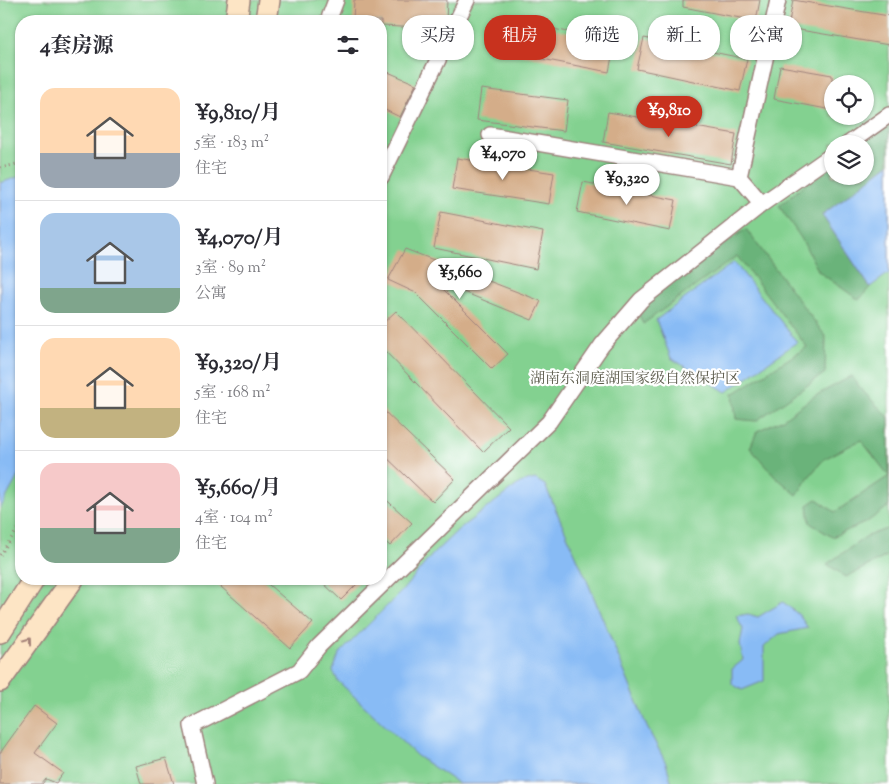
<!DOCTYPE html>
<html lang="zh">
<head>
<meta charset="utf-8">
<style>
  :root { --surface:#fff; --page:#f2f2f3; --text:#2b2b33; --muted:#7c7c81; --line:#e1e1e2; --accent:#c8321e }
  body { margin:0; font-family:"Sorts Mill Goudy","Noto Serif SC",serif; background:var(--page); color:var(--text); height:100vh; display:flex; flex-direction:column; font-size:19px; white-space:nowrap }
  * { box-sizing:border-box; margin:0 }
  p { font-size:16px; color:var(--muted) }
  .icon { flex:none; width:28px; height:28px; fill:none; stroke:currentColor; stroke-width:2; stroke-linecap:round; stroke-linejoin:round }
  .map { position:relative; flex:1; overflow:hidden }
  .drawer { position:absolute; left:15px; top:15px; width:372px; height:570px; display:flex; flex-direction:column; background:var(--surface); border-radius:20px; box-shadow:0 1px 4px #0004 }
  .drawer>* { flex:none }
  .hud { position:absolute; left:402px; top:15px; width:411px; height:45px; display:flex; gap:10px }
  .buttons { position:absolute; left:824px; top:75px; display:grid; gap:10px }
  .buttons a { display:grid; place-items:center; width:50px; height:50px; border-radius:50%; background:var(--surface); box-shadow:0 1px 4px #0004; font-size:25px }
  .price { position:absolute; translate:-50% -42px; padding:0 11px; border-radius:18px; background:#fff; color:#222; font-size:16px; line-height:32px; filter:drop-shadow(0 1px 2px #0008) }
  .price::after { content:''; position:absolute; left:50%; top:30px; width:15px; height:11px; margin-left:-8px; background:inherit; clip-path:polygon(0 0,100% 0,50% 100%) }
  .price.active { background:var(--accent); color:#fff }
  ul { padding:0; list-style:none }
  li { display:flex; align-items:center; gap:15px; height:125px; padding:0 25px }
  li+li { border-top:1px solid var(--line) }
  li span { display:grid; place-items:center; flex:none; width:140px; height:100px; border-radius:15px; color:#555 }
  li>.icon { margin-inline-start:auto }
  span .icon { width:60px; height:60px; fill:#fffc; stroke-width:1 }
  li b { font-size:21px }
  h2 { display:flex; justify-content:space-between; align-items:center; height:60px; padding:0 25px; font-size:21px }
  .tag { padding:0 18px; border-radius:20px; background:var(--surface); box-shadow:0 1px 4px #0004; font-size:18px; line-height:45px }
  .tag.active { background:var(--accent); color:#fff }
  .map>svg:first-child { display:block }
  .green { fill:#83d190; stroke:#66785e; fill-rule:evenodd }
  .forest { fill:#6ab37a; stroke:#5a6952 }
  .water { fill:#88bbf5; stroke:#696d90 }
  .building { fill:#d4ad89 }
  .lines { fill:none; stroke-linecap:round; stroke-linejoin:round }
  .street-casing { stroke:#9e827c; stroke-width:18 }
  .secondary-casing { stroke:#9e827c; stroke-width:24 }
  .path { stroke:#9e827c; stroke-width:3; stroke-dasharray:1 4; stroke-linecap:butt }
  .street { stroke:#fff; stroke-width:15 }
  .secondary { stroke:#fde5c5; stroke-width:21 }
  .oneway { stroke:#a48278 }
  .labels { text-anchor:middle; stroke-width:4.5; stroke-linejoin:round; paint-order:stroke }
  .park-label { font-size:15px; fill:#5e5d4e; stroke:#fff }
</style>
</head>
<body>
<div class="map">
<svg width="889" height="784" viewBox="0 0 889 784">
  <rect width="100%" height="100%" fill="#fff"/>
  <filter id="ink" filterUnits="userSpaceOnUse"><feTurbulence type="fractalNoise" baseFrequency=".02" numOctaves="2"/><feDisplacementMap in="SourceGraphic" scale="10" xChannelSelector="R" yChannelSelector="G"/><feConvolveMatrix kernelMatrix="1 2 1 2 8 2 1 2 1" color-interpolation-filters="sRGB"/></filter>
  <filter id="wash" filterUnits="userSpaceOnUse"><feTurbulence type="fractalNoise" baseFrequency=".0096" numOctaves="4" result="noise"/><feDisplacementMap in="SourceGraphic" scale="20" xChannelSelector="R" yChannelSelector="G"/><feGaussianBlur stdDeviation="1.12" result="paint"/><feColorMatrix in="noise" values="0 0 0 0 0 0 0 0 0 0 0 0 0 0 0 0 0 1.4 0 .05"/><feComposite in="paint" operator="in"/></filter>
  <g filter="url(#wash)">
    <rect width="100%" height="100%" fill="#f3e6cd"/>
    <path class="green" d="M 0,0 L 889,0 L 889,784 L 0,784 ZM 21,21 L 381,21 L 381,579 L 21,579 ZM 832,84 L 865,84 L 865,116 L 832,116 ZM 832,144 L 865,144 L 865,176 L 832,176 Z"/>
    <path class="forest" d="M 889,123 L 889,164 L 822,215 L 870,287 L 859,300 L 819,272 L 801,238 L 779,206 L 832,162 L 832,176 L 865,176 L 865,144 L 858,144 Z
      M 746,229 L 826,337 L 825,373 L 756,421 L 736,419 L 733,394 L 807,347 L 737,256 L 643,324 L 637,310 L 689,268 Z
      M 852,376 L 861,389 L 889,418 L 889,506 L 867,522 L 832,537 L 810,523 L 808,505 L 817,499 L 835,512 L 889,476 L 861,440 L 824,459 L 808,478 L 797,495 L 776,477 L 750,448 L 757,431 L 783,419 L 813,397 Z
      M 889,528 L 889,555 L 846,577 L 827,564 L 867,536 Z"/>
    <path class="water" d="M 889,164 L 889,273 L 870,287 L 822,215 Z
      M 21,176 L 21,471 L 0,509 L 0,183 Z
      M 734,262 L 797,342 L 726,392 L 671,358 L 656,320 Z
      M 535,479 L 545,485 L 588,583 L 647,727 L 666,763 L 672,784 L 459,784 L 417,756 L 338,681 L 333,671 L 339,654 L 401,592 L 433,554 L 459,529 L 520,483 Z
      M 783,602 L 799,615 L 808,628 L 779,634 L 764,647 L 764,681 L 742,690 L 732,684 L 732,669 L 743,660 L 740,644 L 743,629 L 736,616 L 748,614 L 758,617 Z"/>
    <g id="blocks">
      <path class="building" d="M 354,0 L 447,0 L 446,22 L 443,29 L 381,26 L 381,21 L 353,21 Z
        M 683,0 L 760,0 L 756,21 L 683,7 Z
        M 793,0 L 889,16 L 889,45 L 788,28 Z
        M 512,21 L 615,41 L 609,72 L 506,52 Z
        M 644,38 L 747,59 L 740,91 L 637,69 Z
        M 780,66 L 832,75 L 832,110 L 774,99 Z
        M 381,69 L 416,84 L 400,117 L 381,108 Z
        M 481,89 L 568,100 L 564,131 L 477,120 Z
        M 608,112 L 736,134 L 731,164 L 603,142 Z
        M 457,158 L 554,173 L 549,204 L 452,189 Z
        M 583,182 L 676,200 L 670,231 L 577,212 Z
        M 441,212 L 543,232 L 536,269 L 434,248 Z
        M 405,249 L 541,301 L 532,320 L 434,280 L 508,354 L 492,369 L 416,293 L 388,280 Z
        M 396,311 L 509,427 L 483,452 L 381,347 L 381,325 Z
        M 381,408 L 455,479 L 433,502 L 381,452 Z
        M 381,495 L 412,523 L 390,546 L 381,538 Z
        M 212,579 L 262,579 L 313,623 L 290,648 Z
        M 319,579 L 362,579 L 341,600 Z
        M 34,706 L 57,723 L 35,753 L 63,773 L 56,783 L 46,779 L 42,784 L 0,784 L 0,753 Z
        M 166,758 L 174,784 L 141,784 L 136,766 Z"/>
    </g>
  </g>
  <g filter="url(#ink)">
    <use href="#blocks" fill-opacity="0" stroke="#9e827c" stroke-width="1"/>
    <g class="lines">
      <g class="street-casing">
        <path id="street" d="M 328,21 L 336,0
          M 490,135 L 739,177
          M 848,144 L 889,115
          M 381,177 L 467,0
          M 762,204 L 739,177 L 778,0
          M 205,784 L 192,726 L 299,671 L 319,646 L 549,422 L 602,345 L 641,300 L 762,204 L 832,155"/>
      </g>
      <g class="secondary-casing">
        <path id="secondary" d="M 236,21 L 239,0
          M 266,21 L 269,0
          M 0,632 L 34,579
          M 0,681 L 73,579"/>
      </g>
      <path class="path" d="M 0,168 L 21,163
        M 0,555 L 21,524"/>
      <use href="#street" class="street"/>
      <use href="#secondary" class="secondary"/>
    </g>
    <defs><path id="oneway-chevron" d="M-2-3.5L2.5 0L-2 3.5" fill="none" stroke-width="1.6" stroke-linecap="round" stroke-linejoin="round" transform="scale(1.25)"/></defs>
    <use class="oneway" href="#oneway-chevron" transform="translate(28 641) rotate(-54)"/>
  </g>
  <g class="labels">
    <g class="park-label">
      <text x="635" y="383">湖南东洞庭湖国家级自然保护区</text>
    </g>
  </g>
</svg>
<div class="buttons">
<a><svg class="icon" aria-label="locate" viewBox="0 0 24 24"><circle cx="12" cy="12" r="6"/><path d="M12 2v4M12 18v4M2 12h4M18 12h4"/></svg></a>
<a><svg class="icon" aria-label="layers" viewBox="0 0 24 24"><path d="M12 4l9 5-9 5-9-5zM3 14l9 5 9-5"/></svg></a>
</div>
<b class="price active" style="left:669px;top:138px">¥9,810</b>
<b class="price" style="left:503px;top:181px">¥4,070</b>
<b class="price" style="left:627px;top:206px">¥9,320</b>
<b class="price" style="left:460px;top:300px">¥5,660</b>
<div class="hud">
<a class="tag">买房</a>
<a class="tag active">租房</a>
<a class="tag">筛选</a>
<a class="tag">新上</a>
<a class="tag">公寓</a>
</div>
<section class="drawer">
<h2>4套房源<svg class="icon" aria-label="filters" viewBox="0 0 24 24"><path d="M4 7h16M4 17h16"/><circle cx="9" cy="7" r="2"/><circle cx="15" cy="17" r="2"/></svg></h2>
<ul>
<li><span style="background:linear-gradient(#ffd9b3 65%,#9aa5b1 0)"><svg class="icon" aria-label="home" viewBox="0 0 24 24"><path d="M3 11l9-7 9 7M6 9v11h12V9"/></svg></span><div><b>¥9,810/月</b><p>5室 · 183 m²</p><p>住宅</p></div></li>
<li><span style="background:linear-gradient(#a9c7e8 75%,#7fa58c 0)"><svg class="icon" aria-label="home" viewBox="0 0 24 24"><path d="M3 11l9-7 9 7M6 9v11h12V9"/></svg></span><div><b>¥4,070/月</b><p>3室 · 89 m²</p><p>公寓</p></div></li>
<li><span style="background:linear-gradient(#ffd9b3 70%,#c2b280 0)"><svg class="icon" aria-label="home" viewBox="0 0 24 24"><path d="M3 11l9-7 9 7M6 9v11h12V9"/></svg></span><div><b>¥9,320/月</b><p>5室 · 168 m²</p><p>住宅</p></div></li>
<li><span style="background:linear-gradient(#f6c9c9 65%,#7fa58c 0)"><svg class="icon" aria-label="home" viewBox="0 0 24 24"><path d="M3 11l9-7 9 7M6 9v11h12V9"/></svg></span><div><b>¥5,660/月</b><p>4室 · 104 m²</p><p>住宅</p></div></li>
</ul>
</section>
</div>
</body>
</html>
